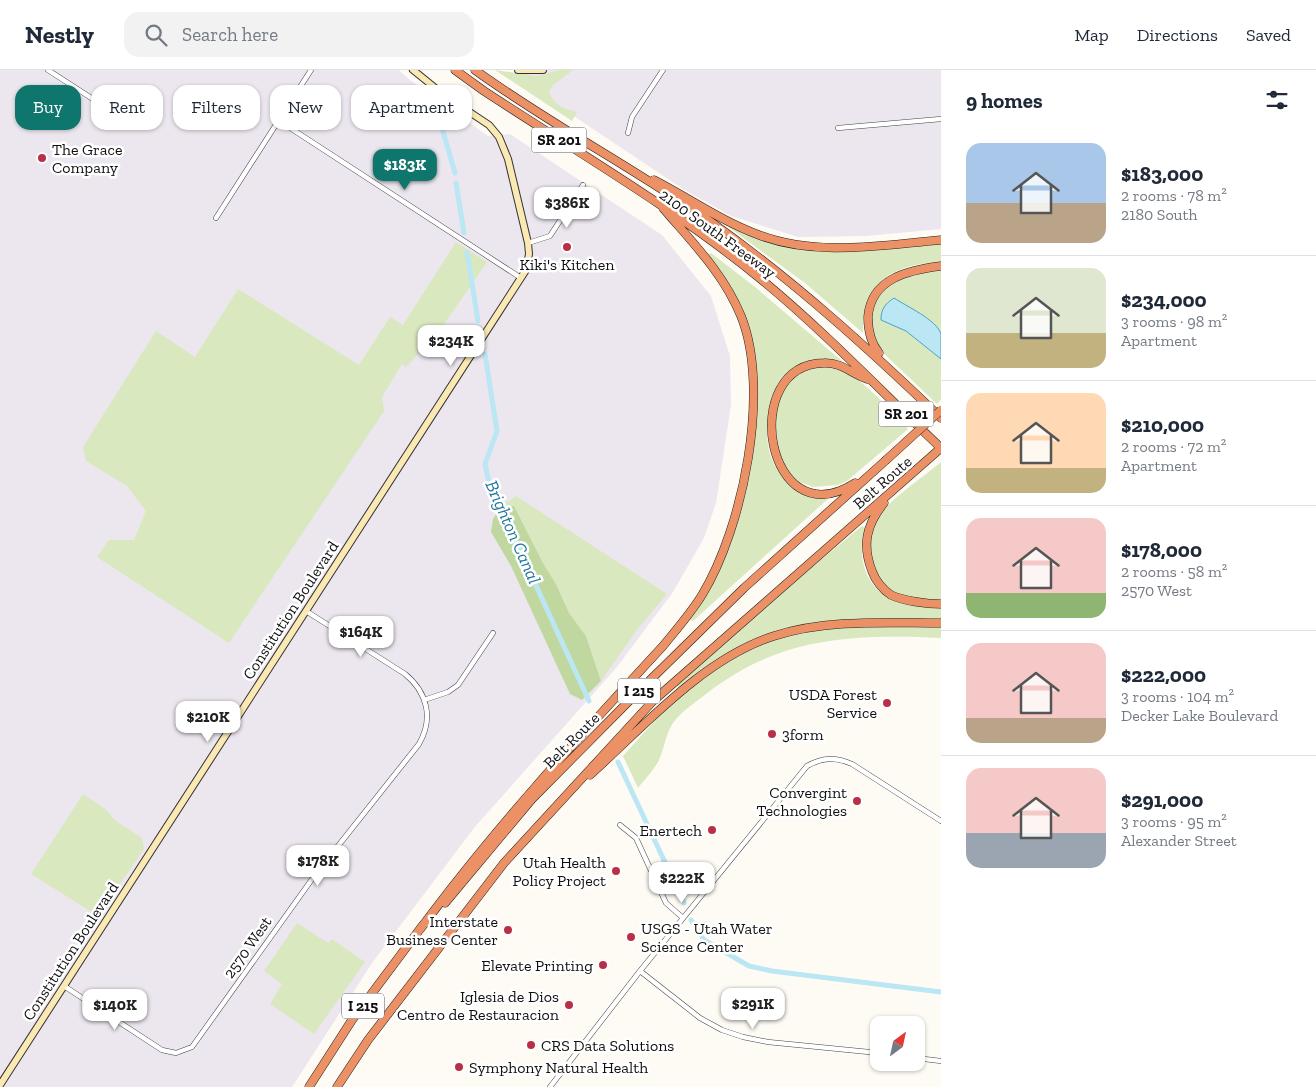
<!DOCTYPE html>
<html lang="en">
<head>
<meta charset="utf-8">
<style>
  :root { --surface:#fff; --page:#f2f2f3; --text:#1f2937; --muted:#747a83; --line:#e0e1e3; --accent:#0f766e }
  body { margin:0; font-family:"Zilla Slab",serif; background:var(--page); color:var(--text); height:100vh; display:flex; flex-direction:column; font-size:19px; white-space:nowrap }
  * { box-sizing:border-box; margin:0 }
  p { font-size:16px; color:var(--muted) }
  .icon { flex:none; width:28px; height:28px; fill:none; stroke:currentColor; stroke-width:2; stroke-linecap:round; stroke-linejoin:round }
  .map { position:relative; flex:1; overflow:hidden }
  .side { display:flex; flex-direction:column; background:var(--surface); width:375px }
  .side>* { flex:none }
  .banner { position:absolute; left:15px; top:15px; width:475px; height:45px; display:flex; gap:10px }
  .needle { width:32px; rotate:33deg }
  .tools { position:absolute; left:870px; top:946px; display:grid; gap:10px }
  .tools a { display:grid; place-items:center; width:55px; height:55px; border-radius:10px; background:var(--surface); box-shadow:0 1px 4px #0004; font-size:25px }
  .price { position:absolute; translate:-50% -42px; padding:0 11px; border-radius:10px; background:#fff; color:#222; font-size:16px; line-height:32px; filter:drop-shadow(0 1px 2px #0008) }
  .price::after { content:''; position:absolute; left:50%; top:30px; width:15px; height:11px; margin-left:-8px; background:inherit; clip-path:polygon(0 0,100% 0,50% 100%) }
  .price.current { background:var(--accent); color:#fff }
  ul { padding:0; list-style:none }
  li { display:flex; align-items:center; gap:15px; height:125px; padding:0 25px }
  li+li { border-top:1px solid var(--line) }
  li span { display:grid; place-items:center; flex:none; width:140px; height:100px; border-radius:15px; color:#555 }
  li>.icon { margin-inline-start:auto }
  span .icon { width:60px; height:60px; fill:#fffc; stroke-width:1 }
  li b { font-size:21px }
  h2 { display:flex; justify-content:space-between; align-items:center; height:60px; padding:0 25px; font-size:21px }
  .chip { padding:0 18px; border-radius:15px; background:var(--surface); box-shadow:0 1px 4px #0004; font-size:18px; line-height:45px }
  .chip.current { background:var(--accent); color:#fff }
  header { display:flex; align-items:center; gap:30px; box-sizing:border-box; height:70px; padding:0 25px; background:var(--surface); border-bottom:1px solid var(--line) }
  header strong { font-size:24px }
  nav { display:flex; gap:28px; margin-inline-start:auto; font-size:18px }
  .search { width:350px; height:45px; background:var(--page); display:flex; align-items:center; gap:12px; box-sizing:border-box; padding:0 18px; border-radius:15px; color:var(--muted); font-size:19px }
  main { display:flex; flex:1; min-height:0 }
  .map>svg:first-child { display:block }
  .industrial { fill:#ece6ee }
  .green { fill:#dae8bf }
  .forest { fill:#c0d89f }
  .water { fill:#bbe6f3; stroke:#46a4c6 }
  .lines { fill:none; stroke-linecap:round; stroke-linejoin:round }
  .canal { stroke:#bbe6f3; stroke-width:5 }
  .street-casing { stroke:#434343; stroke-width:5.5 }
  .secondary-casing { stroke:#323232; stroke-width:8 }
  .highway-casing { stroke:#212121; stroke-width:9 }
  .street { stroke:#fff; stroke-width:4.5 }
  .secondary { stroke:#fae9b3; stroke-width:6 }
  .highway { stroke:#ec9165; stroke-width:8 }
  .highway-bridge-casing { stroke:#212121; stroke-width:9; stroke-linecap:butt }
  .highway-bridge { stroke:#ec9165; stroke-width:8 }
  .poi-dot { fill:#ba2f48; stroke:#fff; stroke-width:2 }
  .labels { text-anchor:middle; stroke-width:5; stroke-linejoin:round; paint-order:stroke }
  .shield { fill:#fff; stroke:#585858; stroke-width:1 }
  .shield-label { font-size:15px; font-weight:bold; fill:#101010 }
  .poi-label { font-size:16px; fill:#101010; stroke:#fff; text-anchor:end }
  .street-label { font-size:16px; fill:#101010; stroke:#fff }
  .water-label { font-size:18px; font-style:italic; fill:#1f769d; stroke:#fff }
</style>
</head>
<body>
<header>
<strong>Nestly</strong>
<div class="search"><svg class="icon" aria-label="search" viewBox="0 0 24 24"><circle cx="10" cy="10" r="6"/><path d="M15 15l6 6"/></svg>Search here</div>
<nav><a>Map</a><a>Directions</a><a>Saved</a></nav>
</header>
<main>
<div class="map">
<svg width="941" height="1017" viewBox="0 0 941 1017">
  <rect width="100%" height="100%" fill="#fefbf4"/>
  <path class="industrial" d="M 0,0 L 399,0 L 410,10 L 488,66 L 510,64 L 662,165 L 711,226 L 730,286 L 731,335 L 716,433 L 704,468 L 673,522 L 617,597 L 474,758 L 372,893 L 292,1017 L 0,1017 Z
    M 523,0 L 941,0 L 941,159 L 866,166 L 798,167 L 731,146 L 683,119 L 524,13 Z"/>
  <path class="green" d="M 495,0 L 537,6 L 560,0 L 573,0 L 553,15 L 549,22 C 554,36 565,39 577,42 L 572,51 Z
    M 723,153 L 734,158 L 829,179 L 941,171 L 941,192 C 894,194 861,212 863,263 L 805,213 Z
    M 456,172 L 487,192 L 438,263 L 406,297 L 402,294 L 382,327 L 384,341 L 229,573 L 97,487 L 109,470 L 134,470 L 146,441 L 127,416 L 86,391 L 83,377 L 156,261 L 195,287 L 238,219 L 359,295 L 390,247 L 403,255 Z
    M 711,183 L 755,217 L 843,292 C 830,289 817,287 805,293 C 770,308 756,368 777,399 C 792,422 813,413 830,427 L 693,551 L 690,550 C 726,494 745,437 753,372 C 758,339 760,305 752,273 C 744,246 724,207 708,184 Z
    M 941,198 L 941,329 L 937,334 L 879,279 L 870,254 L 874,230 L 891,209 Z
    M 821,297 C 858,297 884,336 908,359 L 847,411 L 838,415 L 813,417 L 795,410 L 776,387 L 775,347 L 782,322 L 796,306 L 802,302 Z
    M 941,392 L 941,529 C 908,532 877,524 870,488 C 867,470 869,460 880,445 C 888,431 927,404 941,392 Z
    M 516,426 L 667,524 L 637,560 L 601,611 L 586,566 L 569,543 L 556,514 L 544,495 L 514,436 L 502,435 Z
    M 862,456 L 865,458 C 857,480 863,516 888,526 C 904,532 924,532 941,535 L 941,549 L 836,550 L 788,558 L 679,619 L 677,616 L 767,534 Z
    M 941,555 L 941,568 C 852,564 778,567 706,624 C 696,632 685,639 677,648 C 666,659 665,677 659,690 C 654,700 645,709 638,718 L 623,686 C 639,668 655,650 672,633 C 707,596 769,563 819,557 C 859,553 901,556 941,555 Z
    M 83,724 L 104,738 L 116,751 L 142,768 L 144,779 L 98,846 L 31,804 Z
    M 297,853 L 328,873 L 332,869 L 365,892 L 314,964 L 270,934 L 282,914 L 264,901 Z"/>
  <path class="forest" d="M 502,435 L 514,436 L 544,495 L 556,514 L 569,543 L 586,566 L 601,611 L 582,630 L 570,624 L 511,496 L 491,462 L 493,449 Z"/>
  <path class="water" d="M 894,228 C 906,236 937,250 941,264 C 941,271 941,281 941,289 L 906,261 L 881,250 C 881,239 885,234 894,228 Z"/>
  <g class="lines">
    <path class="canal" d="M 433,27 L 455,103
      M 456,113 L 464,163
      M 467,182 L 478,251
      M 485,284 L 497,361 L 485,394 L 489,413 L 589,631
      M 618,692 L 684,833
      M 691,850 L 704,870 L 749,896 L 772,901 L 941,922"/>
    <g class="street-casing">
      <path id="street" d="M 48,0 L 130,53
        M 278,50 L 521,208
        M 838,58 L 941,49
        M 628,63 L 632,47 L 663,0
        M 216,148 L 311,0
        M 528,173 L 550,166 L 583,115
        M 424,630 L 448,622 L 458,615 L 493,563
        M 620,755 L 636,768 L 666,833 L 683,848
        M 640,901 L 700,948 L 722,960 L 743,967 L 768,972 L 879,983
        M 64,916 L 162,980 L 176,983 L 192,977 L 315,805 L 419,674 C 434,648 427,622 405,604 L 306,541
        M 916,988 L 941,991
        M 550,1017 L 640,901 L 807,696 C 823,687 836,687 852,694 L 941,751"/>
    </g>
    <g class="secondary-casing">
      <path id="secondary" d="M 518,0 L 543,0
        M 0,1015 L 526,200 L 529,184 L 528,173 L 508,89 L 499,67 L 489,55 L 444,25 L 413,0"/>
    </g>
    <g class="highway-casing">
      <path id="highway" d="M 455,0 L 484,21 C 577,82 676,139 762,210 C 825,262 882,322 941,378
        M 475,0 C 551,55 634,98 711,152 C 794,211 868,278 941,348
        M 654,110 C 689,128 721,151 759,165 C 817,187 881,175 941,170
        M 879,283 C 871,273 868,260 868,247 C 871,208 909,200 941,196
        M 855,413 C 766,470 737,294 824,293 C 841,292 852,304 867,309
        M 884,433 C 866,455 862,475 872,501 C 875,510 883,520 891,525 C 904,531 927,534 941,534
        M 590,705 C 644,656 704,588 774,566 C 827,549 886,553 941,553
        M 445,833 L 532,729 L 640,620 L 744,518 L 885,391
        M 421,858 C 495,758 579,667 663,576 C 676,560 691,543 702,525 C 743,458 771,320 741,246 C 724,204 692,172 663,138
        M 309,1017 L 352,950 L 423,855
        M 337,1017 L 368,970 L 504,793 L 653,631 L 941,378"/>
    </g>
    <use href="#street" class="street"/>
    <use href="#secondary" class="secondary"/>
    <use href="#highway" class="highway"/>
    <g class="highway-bridge-casing">
      <path id="highway-bridge" d="M 885,391 L 941,340"/>
    </g>
    <use href="#highway-bridge" class="highway-bridge"/>
  </g>
  <g class="poi-dot">
    <circle cx="42" cy="88" r="5"/>
    <circle cx="567" cy="177" r="5"/>
    <circle cx="887" cy="633" r="5"/>
    <circle cx="772" cy="664" r="5"/>
    <circle cx="857" cy="731" r="5"/>
    <circle cx="712" cy="760" r="5"/>
    <circle cx="616" cy="801" r="5"/>
    <circle cx="508" cy="860" r="5"/>
    <circle cx="631" cy="867" r="5"/>
    <circle cx="603" cy="895" r="5"/>
    <circle cx="569" cy="935" r="5"/>
    <circle cx="531" cy="975" r="5"/>
    <circle cx="459" cy="997" r="5"/>
  </g>
  <g class="labels">
    <g class="shield">
      <rect x="531.5" y="57.5" width="55" height="25" rx="4"/>
      <rect x="878.5" y="331.5" width="55" height="25" rx="4"/>
      <rect x="618" y="608.5" width="42" height="25" rx="4"/>
      <rect x="342" y="923.5" width="42" height="25" rx="4"/>
    </g>
    <g class="shield-label">
      <text x="559" y="75">SR 201</text>
      <text x="906" y="349">SR 201</text>
      <text x="639" y="626">I 215</text>
      <text x="363" y="941">I 215</text>
    </g>
    <g class="poi-label">
      <text x="52" y="85" text-anchor="start">The Grace<tspan x="52" dy="18">Company</tspan></text>
      <text x="567" y="200" text-anchor="middle">Kiki's Kitchen</text>
      <text x="877" y="630">USDA Forest<tspan x="877" dy="18">Service</tspan></text>
      <text x="782" y="670" text-anchor="start">3form</text>
      <text x="847" y="728">Convergint<tspan x="847" dy="18">Technologies</tspan></text>
      <text x="702" y="766">Enertech</text>
      <text x="606" y="798">Utah Health<tspan x="606" dy="18">Policy Project</tspan></text>
      <text x="498" y="857">Interstate<tspan x="498" dy="18">Business Center</tspan></text>
      <text x="641" y="864" text-anchor="start">USGS - Utah Water<tspan x="641" dy="18">Science Center</tspan></text>
      <text x="593" y="901">Elevate Printing</text>
      <text x="559" y="932">Iglesia de Dios<tspan x="559" dy="18">Centro de Restauracion</tspan></text>
      <text x="541" y="981" text-anchor="start">CRS Data Solutions</text>
      <text x="469" y="1003" text-anchor="start">Symphony Natural Health</text>
    </g>
    <g class="street-label">
      <text transform="translate(718 163) rotate(36)" y="6">2100 South Freeway</text>
      <text transform="translate(882 412) rotate(-41)" y="6">Belt Route</text>
      <text transform="translate(290 540) rotate(-57)" y="6">Constitution Boulevard</text>
      <text transform="translate(571 670) rotate(-45)" y="6">Belt Route</text>
      <text transform="translate(247 877) rotate(-55)" y="6">2570 West</text>
      <text transform="translate(70 881) rotate(-57)" y="6">Constitution Boulevard</text>
    </g>
    <g class="water-label">
      <text transform="translate(513 462) rotate(66)" y="6">Brighton Canal</text>
    </g>
  </g>
</svg>
<div class="tools">
<a><svg class="needle" viewBox="-14 -14 28 28"><path d="M0-13l5 13h-10z" fill="#e53935"/><path d="M0 13l5-13h-10z" fill="#747a83"/></svg></a>
</div>
<b class="price current" style="left:405px;top:121px">$183K</b>
<b class="price" style="left:567px;top:159px">$386K</b>
<b class="price" style="left:451px;top:297px">$234K</b>
<b class="price" style="left:361px;top:588px">$164K</b>
<b class="price" style="left:208px;top:673px">$210K</b>
<b class="price" style="left:318px;top:817px">$178K</b>
<b class="price" style="left:682px;top:834px">$222K</b>
<b class="price" style="left:753px;top:960px">$291K</b>
<b class="price" style="left:115px;top:961px">$140K</b>
<div class="banner">
<a class="chip current">Buy</a>
<a class="chip">Rent</a>
<a class="chip">Filters</a>
<a class="chip">New</a>
<a class="chip">Apartment</a>
</div>
</div>
<section class="side">
<h2>9 homes<svg class="icon" aria-label="filters" viewBox="0 0 24 24"><path d="M4 7h16M4 17h16"/><circle cx="9" cy="7" r="2"/><circle cx="15" cy="17" r="2"/></svg></h2>
<ul>
<li><span style="background:linear-gradient(#a9c7e8 60%,#b9a48a 0)"><svg class="icon" aria-label="home" viewBox="0 0 24 24"><path d="M3 11l9-7 9 7M6 9v11h12V9"/></svg></span><div><b>$183,000</b><p>2 rooms · 78 m²</p><p>2180 South</p></div></li>
<li><span style="background:linear-gradient(#dfe7d0 65%,#c2b280 0)"><svg class="icon" aria-label="home" viewBox="0 0 24 24"><path d="M3 11l9-7 9 7M6 9v11h12V9"/></svg></span><div><b>$234,000</b><p>3 rooms · 98 m²</p><p>Apartment</p></div></li>
<li><span style="background:linear-gradient(#ffd9b3 75%,#c2b280 0)"><svg class="icon" aria-label="home" viewBox="0 0 24 24"><path d="M3 11l9-7 9 7M6 9v11h12V9"/></svg></span><div><b>$210,000</b><p>2 rooms · 72 m²</p><p>Apartment</p></div></li>
<li><span style="background:linear-gradient(#f6c9c9 75%,#8fb573 0)"><svg class="icon" aria-label="home" viewBox="0 0 24 24"><path d="M3 11l9-7 9 7M6 9v11h12V9"/></svg></span><div><b>$178,000</b><p>2 rooms · 58 m²</p><p>2570 West</p></div></li>
<li><span style="background:linear-gradient(#f6c9c9 75%,#b9a48a 0)"><svg class="icon" aria-label="home" viewBox="0 0 24 24"><path d="M3 11l9-7 9 7M6 9v11h12V9"/></svg></span><div><b>$222,000</b><p>3 rooms · 104 m²</p><p>Decker Lake Boulevard</p></div></li>
<li><span style="background:linear-gradient(#f6c9c9 65%,#9aa5b1 0)"><svg class="icon" aria-label="home" viewBox="0 0 24 24"><path d="M3 11l9-7 9 7M6 9v11h12V9"/></svg></span><div><b>$291,000</b><p>3 rooms · 95 m²</p><p>Alexander Street</p></div></li>
</ul>
</section>
</main>
</body>
</html>
